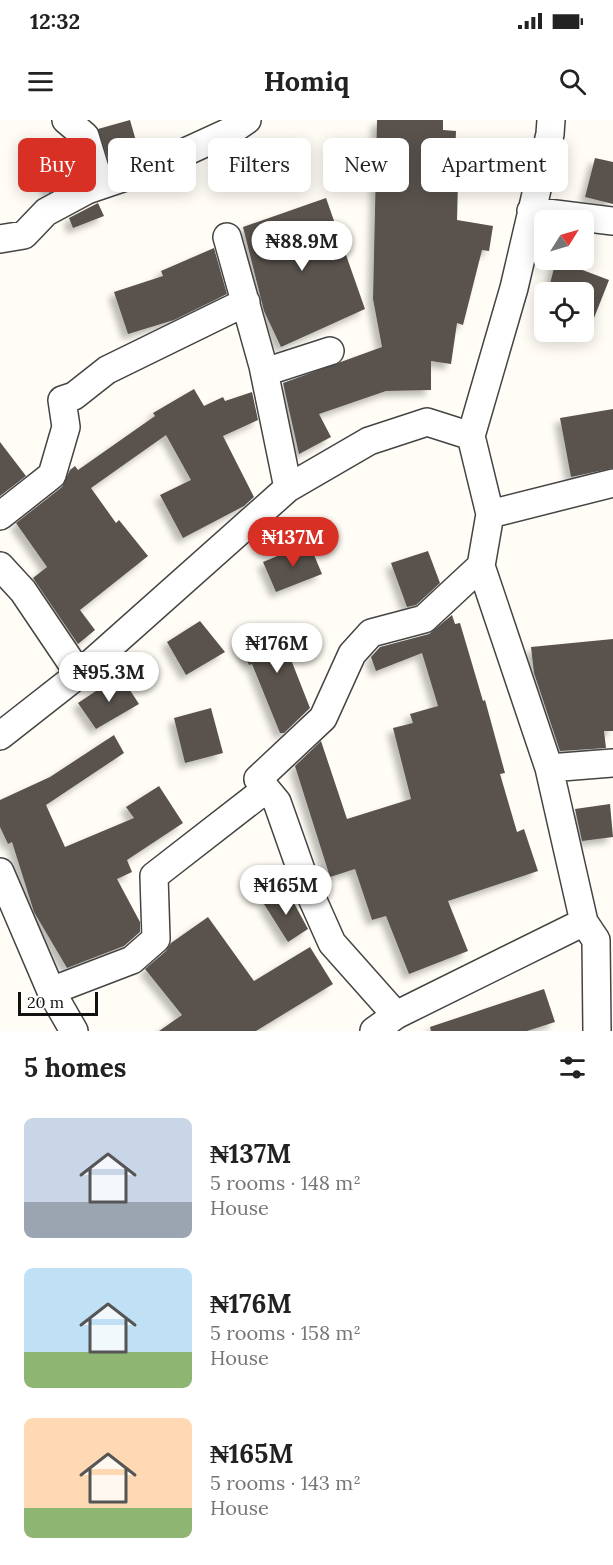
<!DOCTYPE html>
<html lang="en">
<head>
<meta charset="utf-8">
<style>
  :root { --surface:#fff; --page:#f2f2f2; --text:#222; --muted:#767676; --accent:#d93025 }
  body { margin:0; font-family:Lora,serif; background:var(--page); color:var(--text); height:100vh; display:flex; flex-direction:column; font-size:22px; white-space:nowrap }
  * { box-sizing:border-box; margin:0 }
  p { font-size:20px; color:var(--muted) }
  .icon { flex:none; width:33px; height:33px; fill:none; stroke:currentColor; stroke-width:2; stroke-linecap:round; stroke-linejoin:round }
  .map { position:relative; height:911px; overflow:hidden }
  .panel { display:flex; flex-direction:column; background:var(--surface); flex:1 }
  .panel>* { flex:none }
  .banner { position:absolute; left:18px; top:18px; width:578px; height:54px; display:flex; gap:12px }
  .needle { width:39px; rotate:53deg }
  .fabs { position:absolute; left:534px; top:90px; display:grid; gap:12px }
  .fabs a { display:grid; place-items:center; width:60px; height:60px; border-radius:9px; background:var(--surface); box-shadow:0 3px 15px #0003; font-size:30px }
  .scale { position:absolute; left:18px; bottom:15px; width:80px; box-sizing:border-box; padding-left:6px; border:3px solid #111; border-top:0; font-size:16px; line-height:21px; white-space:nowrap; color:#111; -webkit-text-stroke:4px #fff; paint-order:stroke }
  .price { position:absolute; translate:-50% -51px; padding:0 14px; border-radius:21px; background:#fff; color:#222; font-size:20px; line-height:39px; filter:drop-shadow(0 2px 3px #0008) }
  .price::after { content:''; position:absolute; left:50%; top:36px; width:18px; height:14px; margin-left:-9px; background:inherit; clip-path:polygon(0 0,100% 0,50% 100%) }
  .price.selected { background:var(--accent); color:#fff }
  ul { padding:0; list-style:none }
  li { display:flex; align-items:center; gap:18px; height:150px; padding:0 24px }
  li span { display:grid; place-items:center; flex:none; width:168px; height:120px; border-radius:9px; color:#555 }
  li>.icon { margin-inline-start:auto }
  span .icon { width:72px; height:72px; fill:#fffc; stroke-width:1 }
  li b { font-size:26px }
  h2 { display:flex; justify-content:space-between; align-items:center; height:72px; padding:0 24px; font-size:26px }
  .chip { padding:0 21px; border-radius:9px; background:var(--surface); box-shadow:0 3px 15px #0003; font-size:21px; line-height:54px }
  .chip.selected { background:var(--accent); color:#fff }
  .status { display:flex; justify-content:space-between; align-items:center; height:42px; padding:0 30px; background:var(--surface); direction:ltr }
  .status svg { height:16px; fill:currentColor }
  header { display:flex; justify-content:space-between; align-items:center; height:78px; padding:0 24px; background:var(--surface); font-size:27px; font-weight:800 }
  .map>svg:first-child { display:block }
  .building { fill:#5a524d; filter:url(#shadow) }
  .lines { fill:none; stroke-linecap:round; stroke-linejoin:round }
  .minor-casing { stroke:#444; stroke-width:30 }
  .minor { stroke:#fff; stroke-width:27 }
</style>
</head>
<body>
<div class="status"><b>12:32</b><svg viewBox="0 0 49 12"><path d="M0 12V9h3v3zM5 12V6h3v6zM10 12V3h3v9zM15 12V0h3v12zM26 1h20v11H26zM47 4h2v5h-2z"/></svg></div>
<header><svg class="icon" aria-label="menu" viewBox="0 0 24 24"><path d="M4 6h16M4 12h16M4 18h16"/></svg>Homiq<svg class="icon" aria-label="search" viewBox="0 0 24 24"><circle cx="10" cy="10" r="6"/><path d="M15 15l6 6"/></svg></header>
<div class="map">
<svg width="613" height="911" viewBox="0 0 613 911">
  <defs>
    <filter id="shadow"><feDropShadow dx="-5.5" dy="5.5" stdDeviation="3" flood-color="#0004"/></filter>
  </defs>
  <rect width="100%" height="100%" fill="#fffdf5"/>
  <path class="building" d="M 130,0 L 140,35 L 110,45 L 98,9 Z
    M 377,0 L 443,0 L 443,10 L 456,11 L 454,62 L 458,62 L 457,100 L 493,106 L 489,131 L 482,130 L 463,205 L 457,203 L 451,244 L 431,241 L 431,270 L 386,271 L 319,294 L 331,317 L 299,334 L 283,263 L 382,227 L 373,179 Z
    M 65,20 L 71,25 L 81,56 L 49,73 L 36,28 Z
    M 595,38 L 613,42 L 613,84 L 585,77 Z
    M 326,78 L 365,189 L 281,227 L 264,191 L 243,107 Z
    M 98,83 L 104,96 L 73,108 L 69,98 Z
    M 214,128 L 227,174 L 174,200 L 128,214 L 114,172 L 163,156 L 161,151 Z
    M 556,140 L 609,160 L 590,208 L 584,205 L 584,172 L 548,172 Z
    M 194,269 L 204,286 L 223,277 L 225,281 L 252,272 L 258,300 L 223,316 L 254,377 L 244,386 L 183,418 L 160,375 L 191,360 L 166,315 L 91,368 L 116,403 L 119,400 L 148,436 L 80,490 L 95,510 L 78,524 L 33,458 L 47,447 L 16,403 L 62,367 L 70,350 L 75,346 L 78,350 L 155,296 L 153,293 Z
    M 613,289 L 613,348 L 571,357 L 560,298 Z
    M 0,322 L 26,356 L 0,376 Z
    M 309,423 L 322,454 L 276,472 L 263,442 Z
    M 428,431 L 440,463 L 416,485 L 407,487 L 391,443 Z
    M 452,495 L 455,504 L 460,503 L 483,581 L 485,580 L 505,653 L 500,654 L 517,712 L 524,709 L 538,751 L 448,781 L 468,831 L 409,854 L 386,796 L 372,800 L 355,749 L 330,757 L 295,646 L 321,621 L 347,699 L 411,679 L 393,608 L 413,603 L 410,594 L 438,586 L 422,533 L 376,551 L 371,537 L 380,527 L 429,514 Z
    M 200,501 L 225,532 L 186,555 L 167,522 Z
    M 288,504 L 297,528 L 288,532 L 310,588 L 284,613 L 280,613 L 252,544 L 249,545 L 237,521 Z
    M 613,519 L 613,611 L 604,611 L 606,628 L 560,631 L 534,553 L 531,527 Z
    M 120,555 L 139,584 L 96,609 L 78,583 Z
    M 211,588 L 223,633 L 185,643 L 174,598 Z
    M 114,615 L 124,633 L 46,685 L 65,727 L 134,698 L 126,687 L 159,666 L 183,703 L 127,740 L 132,752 L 117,759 L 140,802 L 140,812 L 124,826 L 67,848 L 34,792 L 12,722 L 8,724 L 0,707 L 0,680 L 50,657 Z
    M 610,684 L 613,717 L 582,721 L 575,689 Z
    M 287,770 L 308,809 L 288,822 L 264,784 Z
    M 208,797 L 254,861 L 310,827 L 333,864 L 256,911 L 159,911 L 182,895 L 145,849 L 166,831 L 171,823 Z
    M 544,869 L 555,902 L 527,911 L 431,911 L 430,907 Z"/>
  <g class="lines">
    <g class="minor-casing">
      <path id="minor" d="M 66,0 L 85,16 L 100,65
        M 551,0 L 550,14 L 514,168 L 471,316 L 490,394 L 481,446 L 549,648 L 584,802 L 596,820 L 597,911
        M 531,91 L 613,101
        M 227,117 L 263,246 L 288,368
        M 0,119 L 24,115 L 46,92 L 87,70 L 146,50 L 231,11 L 247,0
        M 265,252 L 330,231
        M 490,394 L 613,363
        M 0,396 L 52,355 L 66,307 L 62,280 L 74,276 L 107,250 L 246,182
        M 0,446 L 23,471 L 79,554
        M 0,616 L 79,554 L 288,368 L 369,321 L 427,302 L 471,316
        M 549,648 L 613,643
        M 258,659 L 277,682 L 307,767 L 332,823 L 396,895
        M 0,752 L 51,871 L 74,911
        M 51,871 L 132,840 L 156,819 L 154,756 L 266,669 L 258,659 L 323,598 L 352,534 L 371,513 L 424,499 L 481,446
        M 374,911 L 396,895 L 584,802"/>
    </g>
    <use href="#minor" class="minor"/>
  </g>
</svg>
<div class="fabs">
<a><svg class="needle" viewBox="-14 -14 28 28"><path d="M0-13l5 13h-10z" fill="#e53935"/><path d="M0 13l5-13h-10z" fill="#767676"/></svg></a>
<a><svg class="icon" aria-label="locate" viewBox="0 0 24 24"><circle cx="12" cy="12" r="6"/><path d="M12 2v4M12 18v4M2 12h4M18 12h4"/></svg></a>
</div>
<div class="scale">20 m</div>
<b class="price" style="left:302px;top:152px">₦88.9M</b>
<b class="price selected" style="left:293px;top:448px">₦137M</b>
<b class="price" style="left:277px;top:554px">₦176M</b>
<b class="price" style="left:109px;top:583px">₦95.3M</b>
<b class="price" style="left:286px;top:796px">₦165M</b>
<div class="banner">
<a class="chip selected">Buy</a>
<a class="chip">Rent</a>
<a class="chip">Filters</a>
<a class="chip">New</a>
<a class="chip">Apartment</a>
</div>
</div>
<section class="panel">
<h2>5 homes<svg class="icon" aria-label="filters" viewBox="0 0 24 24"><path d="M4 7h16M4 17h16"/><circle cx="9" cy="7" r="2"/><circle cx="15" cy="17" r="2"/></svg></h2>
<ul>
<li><span style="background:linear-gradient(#c9d6e8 70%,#9aa5b1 0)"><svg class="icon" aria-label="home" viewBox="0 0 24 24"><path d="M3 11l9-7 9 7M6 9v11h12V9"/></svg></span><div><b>₦137M</b><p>5 rooms · 148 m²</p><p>House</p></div></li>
<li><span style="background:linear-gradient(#bfe0f5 70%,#8fb573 0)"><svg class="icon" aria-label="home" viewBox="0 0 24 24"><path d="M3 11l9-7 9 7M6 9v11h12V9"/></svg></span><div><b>₦176M</b><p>5 rooms · 158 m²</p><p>House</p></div></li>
<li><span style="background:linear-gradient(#ffd9b3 75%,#8fb573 0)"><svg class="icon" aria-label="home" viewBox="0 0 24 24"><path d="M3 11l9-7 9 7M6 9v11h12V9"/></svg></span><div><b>₦165M</b><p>5 rooms · 143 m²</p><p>House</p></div></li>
</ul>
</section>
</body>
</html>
